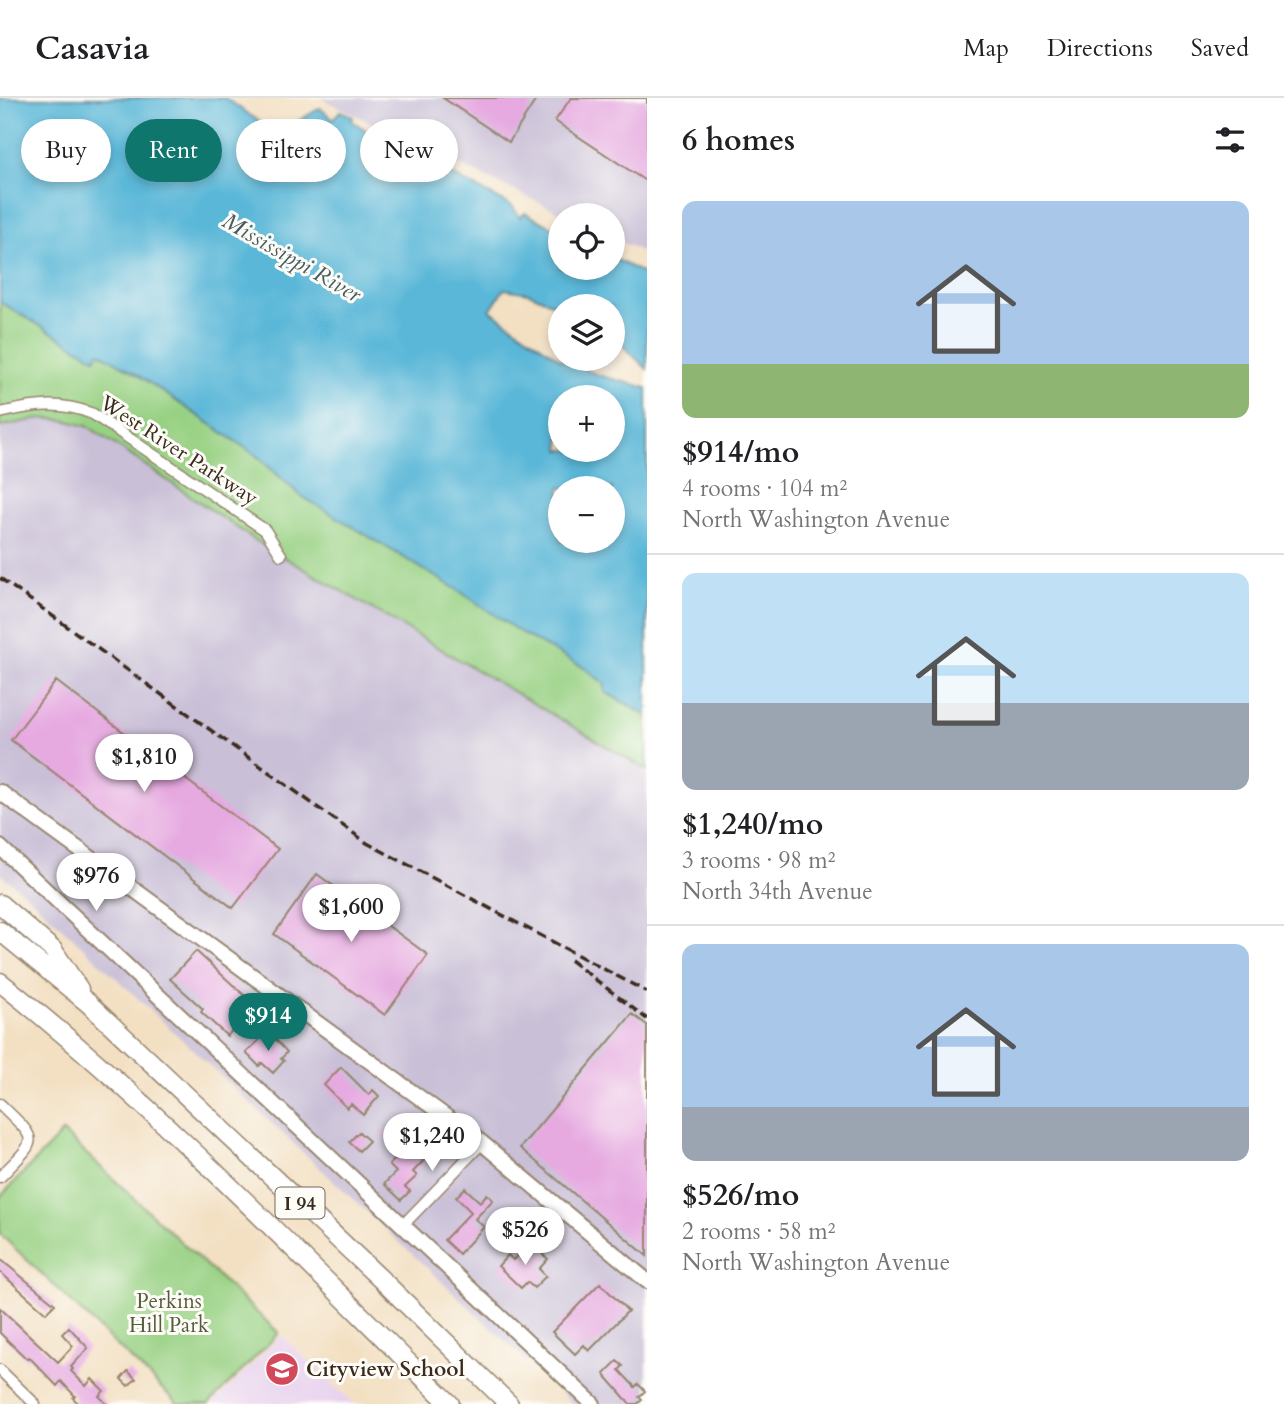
<!DOCTYPE html>
<html lang="en">
<head>
<meta charset="utf-8">
<style>
  :root { --surface:#fff; --page:#f2f2f2; --text:#202124; --muted:#757577; --line:#e0e0e0; --accent:#0f766e }
  body { margin:0; font-family:Cardo,serif; background:var(--page); color:var(--text); height:100vh; display:flex; flex-direction:column; font-size:26px; white-space:nowrap }
  * { box-sizing:border-box; margin:0 }
  p { font-size:23px; color:var(--muted) }
  .icon { flex:none; width:38px; height:38px; fill:none; stroke:currentColor; stroke-width:2; stroke-linecap:round; stroke-linejoin:round }
  .map { position:relative; flex:1; overflow:hidden }
  .sheet { display:flex; flex-direction:column; background:var(--surface); width:637px }
  .sheet>* { flex:none }
  .guide { position:absolute; left:21px; top:21px; width:520px; height:63px; display:flex; gap:14px }
  .tools { position:absolute; left:548px; top:105px; display:grid; gap:14px }
  .tools a { display:grid; place-items:center; width:77px; height:77px; border-radius:50%; background:var(--surface); box-shadow:0 4px 10px #0003; font-size:35px }
  .price { position:absolute; translate:-50% -60px; padding:0 16px; border-radius:24px; background:#fff; color:#222; font-size:23px; line-height:46px; filter:drop-shadow(0 2px 4px #0008) }
  .price::after { content:''; position:absolute; left:50%; top:42px; width:21px; height:16px; margin-left:-10px; background:inherit; clip-path:polygon(0 0,100% 0,50% 100%) }
  .price.on { background:var(--accent); color:#fff }
  ul { padding:0; list-style:none }
  li { display:grid; align-content:center; gap:14px; height:371px; padding:0 35px }
  li+li { border-top:2px solid var(--line) }
  li span { display:grid; place-items:center; height:217px; border-radius:14px; color:#555 }
  li>.icon { margin-inline-start:auto }
  span .icon { width:126px; height:126px; fill:#fffc; stroke-width:1 }
  li b { font-size:30px }
  h2 { display:flex; justify-content:space-between; align-items:center; height:84px; padding:0 35px; font-size:30px }
  .tag { padding:0 24px; border-radius:32px; background:var(--surface); box-shadow:0 4px 10px #0003; font-size:24px; line-height:63px }
  .tag.on { background:var(--accent); color:#fff }
  header { display:flex; align-items:center; gap:42px; box-sizing:border-box; height:98px; padding:0 35px; background:var(--surface); border-bottom:2px solid var(--line) }
  header strong { font-size:33px }
  nav { display:flex; gap:38px; margin-inline-start:auto; font-size:24px }
  main { display:flex; flex:1; min-height:0 }
  .map>svg:first-child { display:block }
  .built { fill:#e8d2ee }
  .industrial { fill:#c9bfd7 }
  .green { fill:#99d184; stroke:#6a7e51; stroke-width:2 }
  .water { fill:#5ab7d8; stroke:#4a707b; stroke-width:2; fill-rule:evenodd }
  .building { fill:#e6aae1 }
  .lines { fill:none; stroke-linecap:round; stroke-linejoin:round }
  .street-casing { stroke:#978570; stroke-width:13 }
  .secondary-casing { stroke:#978570; stroke-width:18 }
  .highway-casing { stroke:#978570; stroke-width:21 }
  .street { stroke:#fff; stroke-width:10 }
  .secondary { stroke:#fff; stroke-width:14 }
  .highway { stroke:#fff; stroke-width:18 }
  .rail { stroke:#3b2a1e; stroke-width:3.5; stroke-dasharray:10 5; stroke-linecap:butt }
  .labels { text-anchor:middle; stroke-width:6; stroke-linejoin:round; paint-order:stroke }
  .shield { fill:#fdfcf7; stroke:#75695f; stroke-width:2 }
  .shield-label { font-size:19px; font-weight:bold; fill:#3b2a1e }
  .street-label { font-size:21px; fill:#3b2a1e; stroke:#fdfcf7 }
  .park-label { font-size:21px; fill:#575c3d; stroke:#fdfcf7 }
  .poi-label { font-size:21px; font-weight:bold; fill:#3b2a1e; stroke:#fdfcf7; text-anchor:start }
  .water-label { font-size:23px; font-style:italic; fill:#465b5f; stroke:#fdfcf7 }
</style>
</head>
<body>
<header>
<strong>Casavia</strong>
<nav><a>Map</a><a>Directions</a><a>Saved</a></nav>
</header>
<main>
<div class="map">
<svg width="647" height="1306" viewBox="0 0 647 1306">
  <rect width="100%" height="100%" fill="#fdfcf7"/>
  <filter id="ink" filterUnits="userSpaceOnUse"><feTurbulence type="fractalNoise" baseFrequency=".0143" numOctaves="2"/><feDisplacementMap in="SourceGraphic" scale="14" xChannelSelector="R" yChannelSelector="G"/><feConvolveMatrix kernelMatrix="1 2 1 2 8 2 1 2 1" color-interpolation-filters="sRGB"/></filter>
  <filter id="wash" filterUnits="userSpaceOnUse"><feTurbulence type="fractalNoise" baseFrequency=".00686" numOctaves="4" result="noise"/><feDisplacementMap in="SourceGraphic" scale="28" xChannelSelector="R" yChannelSelector="G"/><feGaussianBlur stdDeviation="1.57" result="paint"/><feColorMatrix in="noise" values="0 0 0 0 0 0 0 0 0 0 0 0 0 0 0 0 0 1.4 0 .05"/><feComposite in="paint" operator="in"/></filter>
  <g filter="url(#wash)">
    <rect width="100%" height="100%" fill="#f3e0c3"/>
    <path class="built" d="M 281,1237 L 354,1306 L 213,1306 Z"/>
    <path class="industrial" d="M 320,0 L 647,0 L 647,156 L 613,140 L 612,117 L 565,117 Z
      M 41,319 L 66,321 L 89,329 L 258,444 L 647,671 L 647,1306 L 573,1306 L 27,797 L 0,776 L 0,329 Z"/>
    <path class="green" d="M 0,204 L 95,260 L 99,254 L 138,277 L 256,357 L 300,397 L 461,494 L 522,535 L 585,570 L 605,586 L 605,594 L 647,617 L 647,672 L 258,444 L 89,329 C 52,316 37,320 0,329 Z
      M 63,1034 L 279,1235 L 209,1306 L 178,1306 L 0,1136 L 0,1099 Z"/>
    <path class="water" d="M 0,0 L 225,0 L 273,33 L 295,25 L 320,10 L 332,21 L 341,13 L 353,19 L 352,23 L 416,65 L 421,61 L 512,108 L 520,119 L 525,115 L 560,133 L 560,170 L 612,170 L 613,160 L 647,177 L 647,271 L 613,238 L 612,208 L 560,209 L 529,195 L 504,191 L 490,212 L 560,261 L 598,277 L 647,290 L 647,617 L 605,594 L 605,586 L 585,570 L 521,535 L 461,494 L 300,397 L 256,357 L 138,277 L 99,254 L 95,260 L 0,204 ZM 560,299 L 612,299 L 612,352 L 560,352 ZM 560,390 L 612,390 L 612,443 L 560,443 Z"/>
    <g id="blocks">
      <path class="building" d="M 443,0 L 537,0 L 509,44 Z
        M 571,0 L 647,0 L 647,84 L 555,23 Z
        M 56,583 L 278,751 L 233,810 L 11,642 Z
        M 317,776 L 428,857 L 385,917 L 274,836 Z
        M 196,853 L 245,898 L 231,913 L 241,923 L 227,938 L 201,914 L 203,911 L 170,881 Z
        M 263,909 L 272,918 L 258,932 L 249,923 Z
        M 632,916 L 647,927 L 647,1158 L 520,1050 Z
        M 268,933 L 287,954 L 281,961 L 284,963 L 273,975 L 262,965 L 259,968 L 246,955 Z
        M 341,969 L 369,997 L 373,992 L 379,998 L 363,1017 L 351,1006 L 347,1010 L 324,987 Z
        M 393,1025 L 401,1033 L 390,1043 L 383,1035 Z
        M 418,1033 L 436,1049 L 413,1074 L 417,1078 L 405,1089 L 410,1093 L 401,1102 L 384,1086 L 396,1074 L 389,1067 L 408,1048 L 406,1046 Z
        M 359,1034 L 369,1043 L 359,1053 L 349,1044 Z
        M 465,1090 L 480,1104 L 487,1096 L 493,1102 L 475,1121 L 484,1129 L 459,1156 L 444,1142 L 471,1114 L 456,1099 Z
        M 530,1145 L 548,1161 L 539,1171 L 546,1178 L 534,1190 L 527,1184 L 521,1190 L 498,1168 L 508,1157 L 513,1162 Z
        M 0,1161 L 55,1206 L 46,1215 L 0,1174 Z
        M 600,1185 L 628,1213 L 589,1253 L 584,1247 L 575,1256 L 552,1234 Z
        M 0,1210 L 58,1264 L 73,1248 L 62,1236 L 69,1229 L 88,1250 L 71,1269 L 73,1271 L 71,1273 L 86,1288 L 92,1281 L 104,1293 L 99,1298 L 107,1306 L 79,1306 L 73,1300 L 75,1298 L 61,1283 L 57,1288 L 29,1259 L 27,1261 L 0,1235 Z
        M 617,1263 L 623,1268 L 619,1272 L 635,1289 L 638,1286 L 645,1293 L 639,1299 L 642,1302 L 637,1306 L 630,1306 L 604,1276 Z
        M 128,1273 L 136,1281 L 128,1288 L 121,1281 Z"/>
    </g>
  </g>
  <g filter="url(#ink)">
    <use href="#blocks" fill-opacity="0" stroke="#978570" stroke-width="2"/>
    <g class="lines">
      <g class="street-casing">
        <path id="street" d="M 0,315 C 34,307 60,303 93,316 L 265,432 L 281,457
          M 0,1006 C 40,1045 39,1039 0,1079
          M 404,1126 L 482,1045
          M 0,1272 L 35,1306"/>
      </g>
      <g class="secondary-casing">
        <path id="secondary" d="M 0,694 L 482,1045 L 647,1183
          M 0,749 L 593,1306"/>
      </g>
      <g class="highway-casing">
        <path id="highway" d="M 0,806 L 53,852 L 79,891
          M 0,833 L 88,905 L 387,1187 L 509,1306
          M 0,884 C 161,1012 304,1162 450,1306"/>
      </g>
      <use href="#street" class="street"/>
      <use href="#secondary" class="secondary"/>
      <use href="#highway" class="highway"/>
      <path class="rail" d="M 0,480 L 367,745 L 647,894
        M 570,862 L 647,921"/>
    </g>
  </g>
  <defs>
    <g id="school-disc" transform="scale(1.75)"><circle r="9.5" fill="#d1495b" stroke="#fdfcf7"/><path d="M0-5L7-2L0 1L-7-2ZM-4 1L0 2.5L4 1V4Q0 6-4 4Z" fill="#fff"/></g>
  </defs>
  <g fill-rule="evenodd">
    <use href="#school-disc" x="282" y="1271"/>
  </g>
  <g class="labels">
    <rect class="shield" x="275.5" y="1089.5" width="49" height="31" rx="5"/>
    <g class="shield-label">
      <text x="300" y="1112">I 94</text>
    </g>
    <g class="street-label">
      <text transform="translate(179 352) rotate(33)" y="7">West River Parkway</text>
    </g>
    <g class="park-label">
      <text x="169" y="1210">Perkins<tspan x="169" dy="24">Hill Park</tspan></text>
    </g>
    <g class="poi-label">
      <text x="306" y="1278">Cityview School</text>
    </g>
    <g class="water-label">
      <text transform="translate(292 159) rotate(30)" y="8">Mississippi River</text>
    </g>
  </g>
</svg>
<div class="tools">
<a><svg class="icon" aria-label="locate" viewBox="0 0 24 24"><circle cx="12" cy="12" r="6"/><path d="M12 2v4M12 18v4M2 12h4M18 12h4"/></svg></a>
<a><svg class="icon" aria-label="layers" viewBox="0 0 24 24"><path d="M12 4l9 5-9 5-9-5zM3 14l9 5 9-5"/></svg></a>
<a>+</a>
<a>−</a>
</div>
<b class="price" style="left:144px;top:696px">$1,810</b>
<b class="price" style="left:96px;top:815px">$976</b>
<b class="price" style="left:351px;top:846px">$1,600</b>
<b class="price on" style="left:268px;top:955px">$914</b>
<b class="price" style="left:432px;top:1075px">$1,240</b>
<b class="price" style="left:525px;top:1169px">$526</b>
<div class="guide">
<a class="tag">Buy</a>
<a class="tag on">Rent</a>
<a class="tag">Filters</a>
<a class="tag">New</a>
</div>
</div>
<section class="sheet">
<h2>6 homes<svg class="icon" aria-label="filters" viewBox="0 0 24 24"><path d="M4 7h16M4 17h16"/><circle cx="9" cy="7" r="2"/><circle cx="15" cy="17" r="2"/></svg></h2>
<ul>
<li><span style="background:linear-gradient(#a9c7e8 75%,#8fb573 0)"><svg class="icon" aria-label="home" viewBox="0 0 24 24"><path d="M3 11l9-7 9 7M6 9v11h12V9"/></svg></span><div><b>$914/mo</b><p>4 rooms · 104 m²</p><p>North Washington Avenue</p></div></li>
<li><span style="background:linear-gradient(#bfe0f5 60%,#9aa5b1 0)"><svg class="icon" aria-label="home" viewBox="0 0 24 24"><path d="M3 11l9-7 9 7M6 9v11h12V9"/></svg></span><div><b>$1,240/mo</b><p>3 rooms · 98 m²</p><p>North 34th Avenue</p></div></li>
<li><span style="background:linear-gradient(#a9c7e8 75%,#9aa5b1 0)"><svg class="icon" aria-label="home" viewBox="0 0 24 24"><path d="M3 11l9-7 9 7M6 9v11h12V9"/></svg></span><div><b>$526/mo</b><p>2 rooms · 58 m²</p><p>North Washington Avenue</p></div></li>
</ul>
</section>
</main>
</body>
</html>
